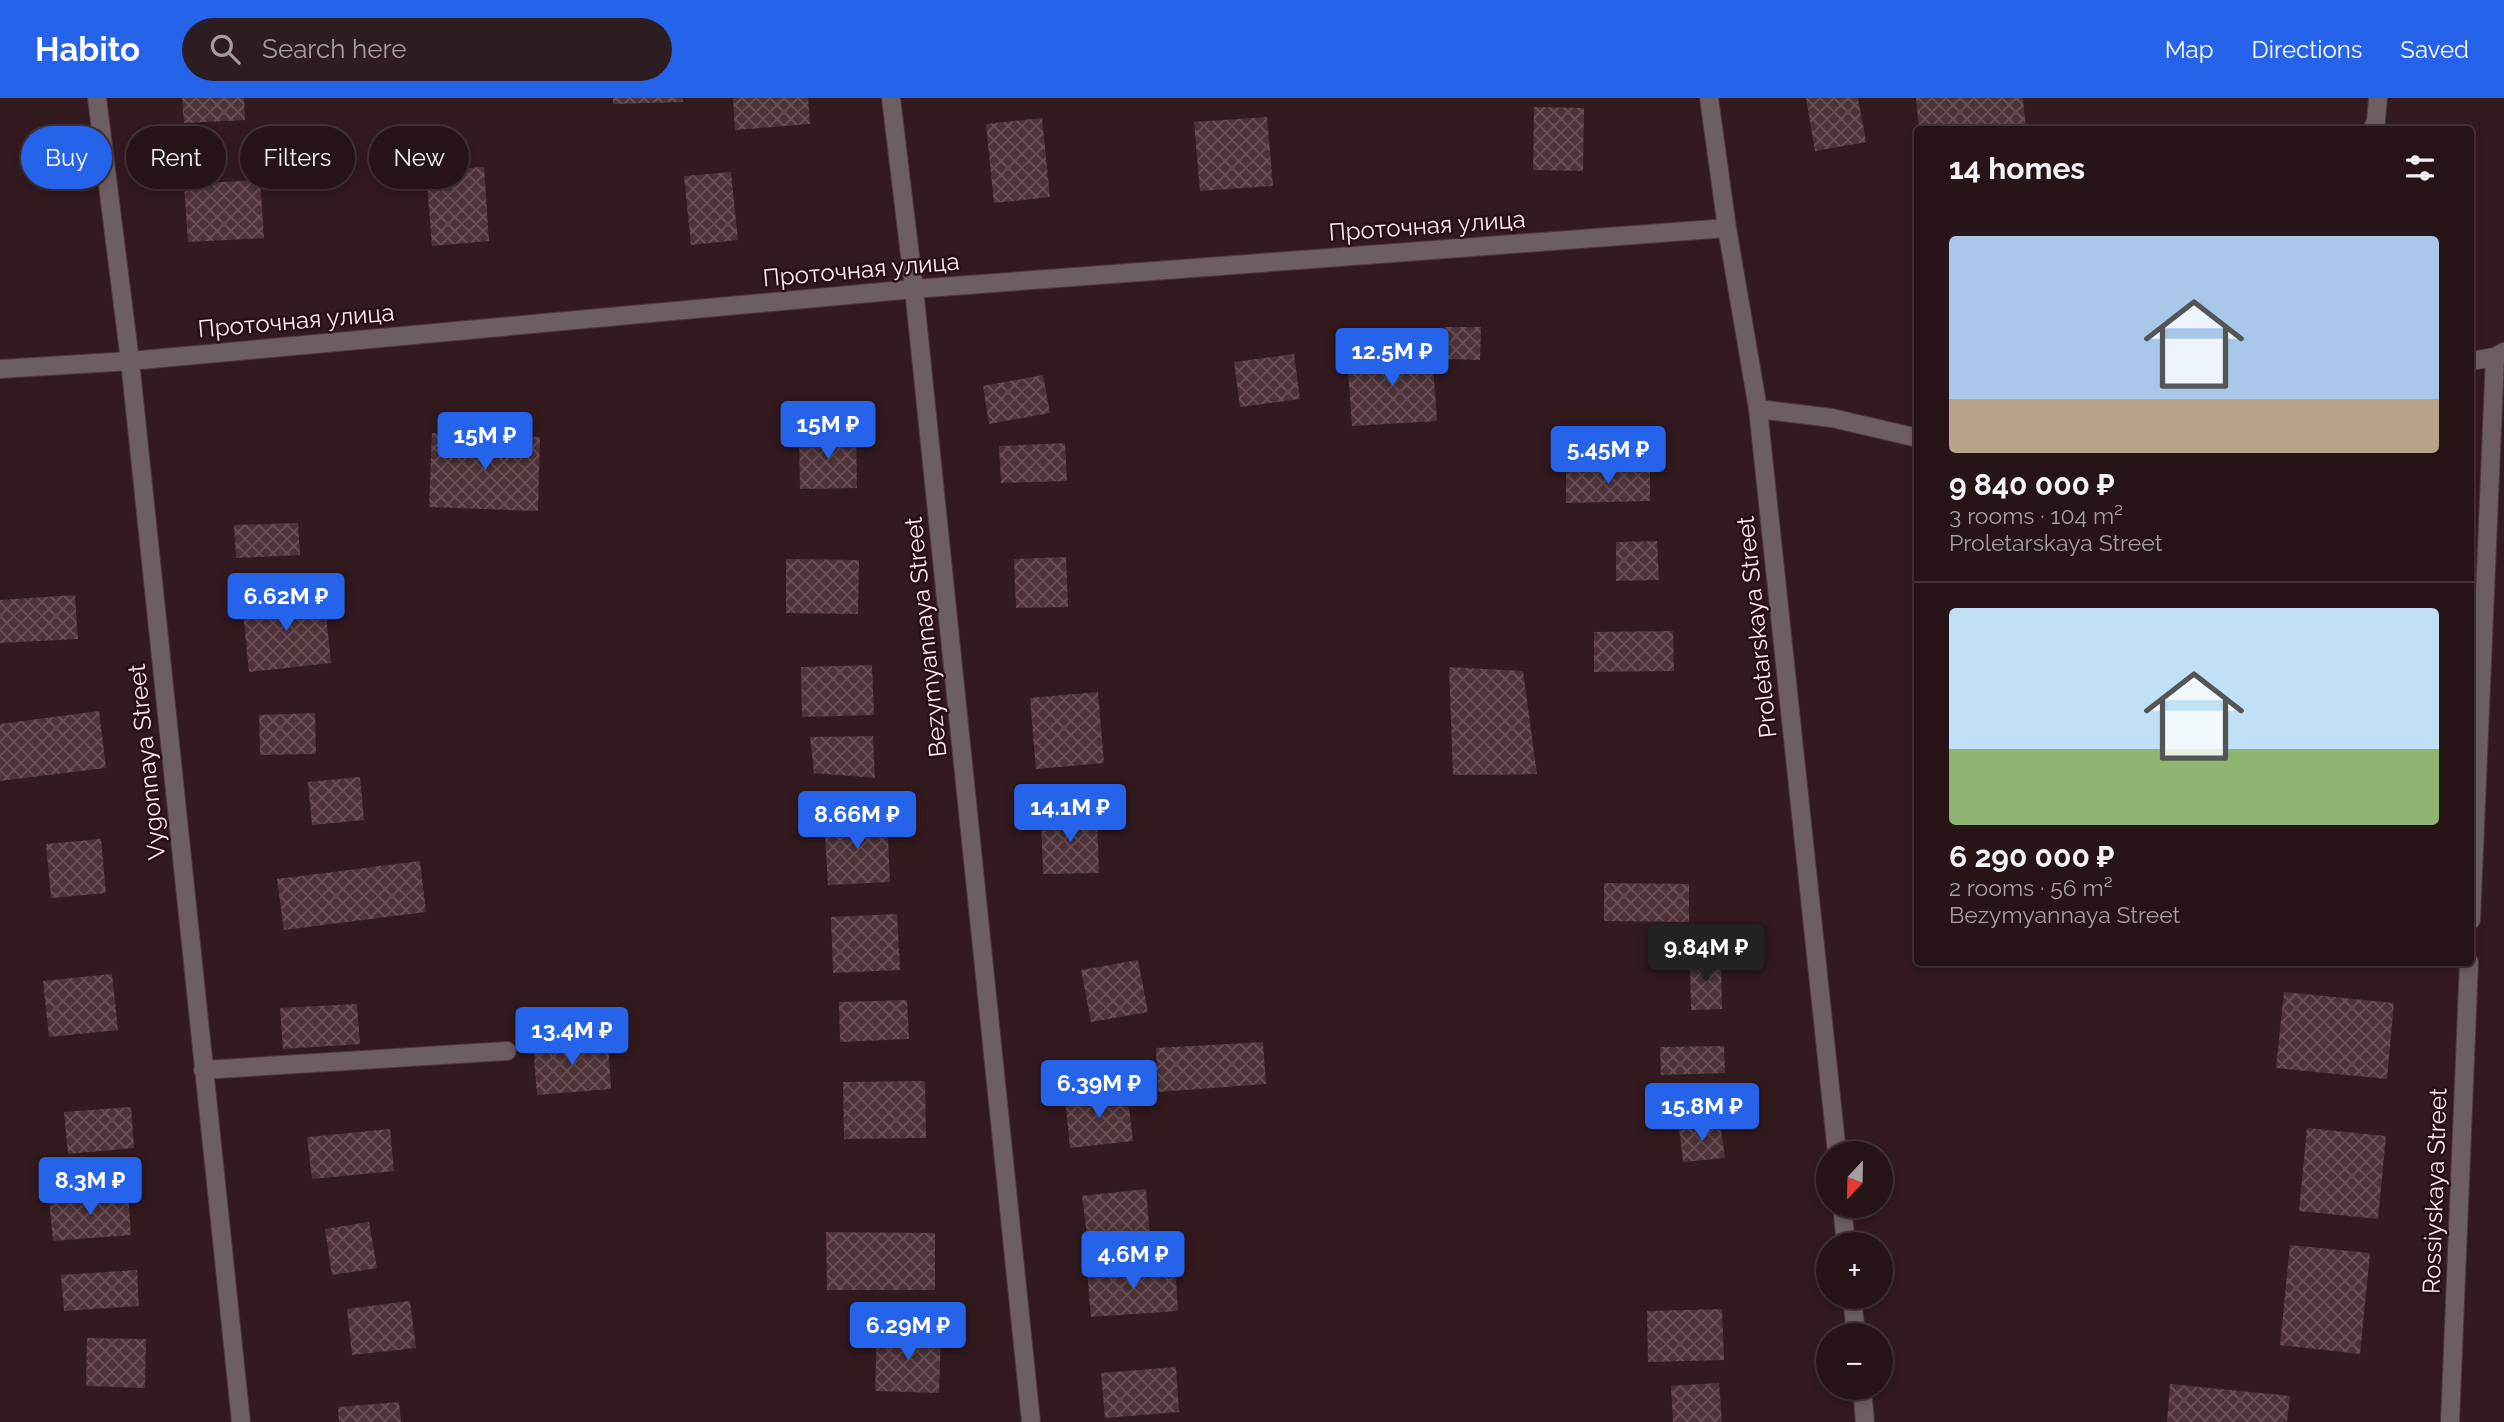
<!DOCTYPE html>
<html lang="en">
<head>
<meta charset="utf-8">
<style>
  :root { --surface:#261417; --page:#2e1d20; --text:#f1f3f6; --muted:#a49ea1; --line:#423336; --accent:#2563eb }
  body { margin:0; font-family:Raleway,sans-serif; background:var(--page); color:var(--text); height:100vh; display:flex; flex-direction:column; font-size:26px; white-space:nowrap }
  * { box-sizing:border-box; margin:0 }
  p { font-size:23px; color:var(--muted) }
  .icon { flex:none; width:38px; height:38px; fill:none; stroke:currentColor; stroke-width:2; stroke-linecap:round; stroke-linejoin:round }
  .map { position:relative; flex:1; overflow:hidden }
  .drawer { position:absolute; left:1914px; top:28px; width:560px; height:840px; display:flex; flex-direction:column; background:var(--surface); border-radius:7px; box-shadow:0 4px 10px #0003,0 0 0 2px var(--line) }
  .drawer>* { flex:none }
  .hud { position:absolute; left:21px; top:28px; width:665px; height:63px; display:flex; gap:14px }
  .needle { width:46px; rotate:202deg }
  .controls { position:absolute; left:1816px; top:1043px; display:grid; gap:14px }
  .controls a { display:grid; place-items:center; width:77px; height:77px; border-radius:50%; background:var(--surface); box-shadow:0 4px 10px #0003,0 0 0 2px var(--line); font-size:35px }
  .price { position:absolute; translate:-50% -60px; padding:0 16px; border-radius:7px; background:var(--accent); color:#fff; font-size:23px; line-height:46px; filter:drop-shadow(0 2px 4px #0008) }
  .price::after { content:''; position:absolute; left:50%; top:42px; width:21px; height:16px; margin-left:-10px; background:inherit; clip-path:polygon(0 0,100% 0,50% 100%) }
  .price.on { background:#222; color:#fff }
  ul { padding:0; list-style:none }
  li { display:grid; align-content:center; gap:14px; height:371px; padding:0 35px }
  li+li { border-top:2px solid var(--line) }
  li span { display:grid; place-items:center; height:217px; border-radius:7px; color:#555 }
  li>.icon { margin-inline-start:auto }
  span .icon { width:126px; height:126px; fill:#fffc; stroke-width:1 }
  li b { font-size:30px }
  h2 { display:flex; justify-content:space-between; align-items:center; height:84px; padding:0 35px; font-size:30px }
  .chip { padding:0 24px; border-radius:32px; background:var(--surface); box-shadow:0 4px 10px #0003,0 0 0 2px var(--line); font-size:24px; line-height:63px }
  .chip.on { background:var(--accent); color:#fff }
  header { display:flex; align-items:center; gap:42px; box-sizing:border-box; height:98px; padding:0 35px; background:var(--accent); color:#fff }
  header strong { font-size:33px }
  nav { display:flex; gap:38px; margin-inline-start:auto; font-size:24px }
  .search { width:490px; height:63px; background:var(--page); display:flex; align-items:center; gap:18px; box-sizing:border-box; padding:0 24px; border-radius:38px; color:var(--muted); font-size:26px }
  .map>svg:first-child { display:block }
  .building { fill:url(#building-cross-hatch) }
  .lines { fill:none; stroke-linecap:round; stroke-linejoin:round }
  .minor-casing { stroke:#4f373c; stroke-width:20 }
  .minor { stroke:#6d5e61; stroke-width:18 }
  .labels { text-anchor:middle; stroke-width:5; stroke-linejoin:round; paint-order:stroke }
  .street-label { font-size:24px; fill:#fdeaed; stroke:#291016 }
</style>
</head>
<body>
<header>
<strong>Habito</strong>
<div class="search"><svg class="icon" aria-label="search" viewBox="0 0 24 24"><circle cx="10" cy="10" r="6"/><path d="M15 15l6 6"/></svg>Search here</div>
<nav><a>Map</a><a>Directions</a><a>Saved</a></nav>
</header>
<div class="map">
<svg width="2504" height="1324" viewBox="0 0 2504 1324">
  <defs>
    <pattern id="building-cross-hatch" width="8" height="8" patternUnits="userSpaceOnUse" patternTransform="scale(1.75)"><rect width="8" height="8" fill="#503339"/><path d="M0 0l8 8M0 8l8-8" fill="none" stroke="#6a5156"/></pattern>
  </defs>
  <rect width="100%" height="100%" fill="#331a1f"/>
  <path class="building" d="M 182,0 L 244,0 L 245,22 L 184,25 Z
    M 613,0 L 683,0 L 683,4 L 613,6 Z
    M 733,0 L 808,0 L 810,26 L 735,32 Z
    M 1806,0 L 1858,0 L 1866,44 L 1815,53 Z
    M 1916,0 L 2023,0 L 2026,32 L 1919,32 Z
    M 1534,9 L 1584,10 L 1583,73 L 1533,72 Z
    M 1267,19 L 1273,88 L 1200,93 L 1194,24 Z
    M 1042,20 L 1050,99 L 994,105 L 986,26 Z
    M 484,69 L 489,143 L 432,148 L 426,73 Z
    M 731,74 L 738,142 L 691,147 L 684,78 Z
    M 260,82 L 264,140 L 188,144 L 184,86 Z
    M 1444,229 L 1481,229 L 1480,262 L 1444,261 Z
    M 1432,252 L 1437,323 L 1352,328 L 1347,258 Z
    M 1294,256 L 1300,301 L 1240,309 L 1234,264 Z
    M 1043,277 L 1050,315 L 989,326 L 983,288 Z
    M 432,335 L 540,339 L 538,413 L 429,409 Z
    M 856,335 L 857,390 L 800,391 L 799,337 Z
    M 1065,345 L 1067,383 L 1001,385 L 999,348 Z
    M 1650,371 L 1650,403 L 1566,405 L 1566,373 Z
    M 298,425 L 300,457 L 236,460 L 234,427 Z
    M 1657,443 L 1659,482 L 1616,483 L 1616,444 Z
    M 1066,459 L 1068,509 L 1016,510 L 1014,461 Z
    M 786,461 L 859,462 L 858,516 L 786,515 Z
    M 75,497 L 78,541 L 0,545 L 0,502 Z
    M 324,497 L 331,565 L 249,574 L 242,505 Z
    M 1673,533 L 1674,573 L 1594,574 L 1594,534 Z
    M 872,567 L 874,617 L 802,619 L 801,569 Z
    M 1449,569 L 1523,573 L 1537,676 L 1453,677 Z
    M 1098,594 L 1104,665 L 1036,671 L 1030,600 Z
    M 99,613 L 106,670 L 0,683 L 0,626 Z
    M 315,615 L 316,656 L 260,657 L 259,617 Z
    M 873,638 L 875,680 L 814,675 L 810,639 Z
    M 360,679 L 364,722 L 312,727 L 308,684 Z
    M 1097,715 L 1099,775 L 1043,776 L 1041,717 Z
    M 887,719 L 890,784 L 828,787 L 824,723 Z
    M 101,741 L 106,795 L 51,800 L 46,746 Z
    M 420,763 L 426,814 L 284,832 L 277,781 Z
    M 1604,785 L 1689,786 L 1689,824 L 1604,823 Z
    M 897,816 L 900,872 L 833,875 L 831,819 Z
    M 1690,861 L 1721,861 L 1722,911 L 1691,912 Z
    M 1138,862 L 1148,914 L 1091,924 L 1081,872 Z
    M 112,876 L 118,932 L 49,939 L 43,883 Z
    M 2284,894 L 2394,905 L 2387,981 L 2276,970 Z
    M 907,902 L 909,941 L 840,944 L 839,904 Z
    M 357,906 L 360,946 L 283,951 L 280,910 Z
    M 608,941 L 611,991 L 537,997 L 533,947 Z
    M 1263,944 L 1266,986 L 1158,994 L 1156,950 Z
    M 1724,948 L 1725,975 L 1661,977 L 1660,949 Z
    M 925,983 L 926,1040 L 844,1041 L 843,984 Z
    M 1127,994 L 1133,1043 L 1070,1050 L 1065,1000 Z
    M 131,1009 L 134,1050 L 68,1056 L 64,1014 Z
    M 1720,1024 L 1725,1060 L 1683,1064 L 1679,1030 Z
    M 2307,1030 L 2386,1038 L 2378,1121 L 2299,1113 Z
    M 390,1031 L 394,1073 L 312,1081 L 307,1039 Z
    M 1146,1091 L 1150,1137 L 1088,1144 L 1082,1098 Z
    M 128,1095 L 131,1137 L 53,1143 L 49,1101 Z
    M 369,1124 L 377,1170 L 332,1177 L 325,1131 Z
    M 826,1134 L 935,1135 L 935,1192 L 827,1192 Z
    M 2290,1147 L 2370,1155 L 2360,1256 L 2280,1247 Z
    M 1175,1167 L 1178,1213 L 1091,1219 L 1087,1172 Z
    M 137,1172 L 139,1208 L 64,1213 L 61,1177 Z
    M 410,1203 L 416,1250 L 352,1257 L 347,1211 Z
    M 1722,1211 L 1724,1262 L 1648,1264 L 1647,1213 Z
    M 877,1232 L 941,1234 L 939,1295 L 875,1293 Z
    M 87,1240 L 146,1241 L 145,1290 L 86,1288 Z
    M 1176,1269 L 1179,1314 L 1105,1320 L 1101,1275 Z
    M 1719,1285 L 1722,1324 L 1673,1324 L 1671,1288 Z
    M 2170,1286 L 2290,1298 L 2287,1324 L 2167,1324 Z
    M 399,1304 L 401,1324 L 339,1324 L 338,1309 Z"/>
  <g class="lines">
    <g class="minor-casing">
      <path id="minor" d="M 97,0 L 130,263 L 241,1324
        M 891,0 L 914,191 L 1031,1324
        M 1709,0 L 1727,130 L 1758,311 L 1837,1055
        M 2372,32 L 2376,23 L 2378,0
        M 2471,263 L 2495,259 L 2504,254
        M 0,271 L 130,263 L 914,191 L 1727,130
        M 1758,311 L 1832,320 L 1918,340
        M 2471,822 L 2495,259
        M 203,972 L 507,953
        M 1842,1108 L 1846,1146
        M 1852,1199 L 1856,1237
        M 1862,1290 L 1865,1324
        M 2450,1324 L 2469,864"/>
    </g>
    <use href="#minor" class="minor"/>
  </g>
  <g class="labels">
    <g class="street-label">
      <text transform="translate(1427 128) rotate(-4)" y="8">Проточная улица</text>
      <text transform="translate(861 172) rotate(-5)" y="8">Проточная улица</text>
      <text transform="translate(296 223) rotate(-5)" y="8">Проточная улица</text>
      <text transform="translate(1757 529) rotate(-96)" y="8">Proletarskaya Street</text>
      <text transform="translate(926 539) rotate(-96)" y="8">Bezymyannaya Street</text>
      <text transform="translate(147 664) rotate(-96)" y="8">Vygonnaya Street</text>
      <text transform="translate(2435 1093) rotate(-88)" y="8">Rossiyskaya Street</text>
    </g>
  </g>
</svg>
<div class="controls">
<a><svg class="needle" viewBox="-14 -14 28 28"><path d="M0-13l5 13h-10z" fill="#e53935"/><path d="M0 13l5-13h-10z" fill="#a49ea1"/></svg></a>
<a>+</a>
<a>−</a>
</div>
<b class="price" style="left:1392px;top:290px">12.5M ₽</b>
<b class="price" style="left:828px;top:363px">15M ₽</b>
<b class="price" style="left:485px;top:374px">15M ₽</b>
<b class="price" style="left:1608px;top:388px">5.45M ₽</b>
<b class="price" style="left:286px;top:535px">6.62M ₽</b>
<b class="price" style="left:1070px;top:746px">14.1M ₽</b>
<b class="price" style="left:857px;top:753px">8.66M ₽</b>
<b class="price on" style="left:1706px;top:886px">9.84M ₽</b>
<b class="price" style="left:572px;top:969px">13.4M ₽</b>
<b class="price" style="left:1099px;top:1022px">6.39M ₽</b>
<b class="price" style="left:1702px;top:1045px">15.8M ₽</b>
<b class="price" style="left:90px;top:1119px">8.3M ₽</b>
<b class="price" style="left:1133px;top:1193px">4.6M ₽</b>
<b class="price" style="left:908px;top:1264px">6.29M ₽</b>
<div class="hud">
<a class="chip on">Buy</a>
<a class="chip">Rent</a>
<a class="chip">Filters</a>
<a class="chip">New</a>
</div>
<section class="drawer">
<h2>14 homes<svg class="icon" aria-label="filters" viewBox="0 0 24 24"><path d="M4 7h16M4 17h16"/><circle cx="9" cy="7" r="2"/><circle cx="15" cy="17" r="2"/></svg></h2>
<ul>
<li><span style="background:linear-gradient(#a9c7e8 75%,#b9a48a 0)"><svg class="icon" aria-label="home" viewBox="0 0 24 24"><path d="M3 11l9-7 9 7M6 9v11h12V9"/></svg></span><div><b>9 840 000 ₽</b><p>3 rooms · 104 m²</p><p>Proletarskaya Street</p></div></li>
<li><span style="background:linear-gradient(#bfe0f5 65%,#8fb573 0)"><svg class="icon" aria-label="home" viewBox="0 0 24 24"><path d="M3 11l9-7 9 7M6 9v11h12V9"/></svg></span><div><b>6 290 000 ₽</b><p>2 rooms · 56 m²</p><p>Bezymyannaya Street</p></div></li>
</ul>
</section>
</div>
</body>
</html>
